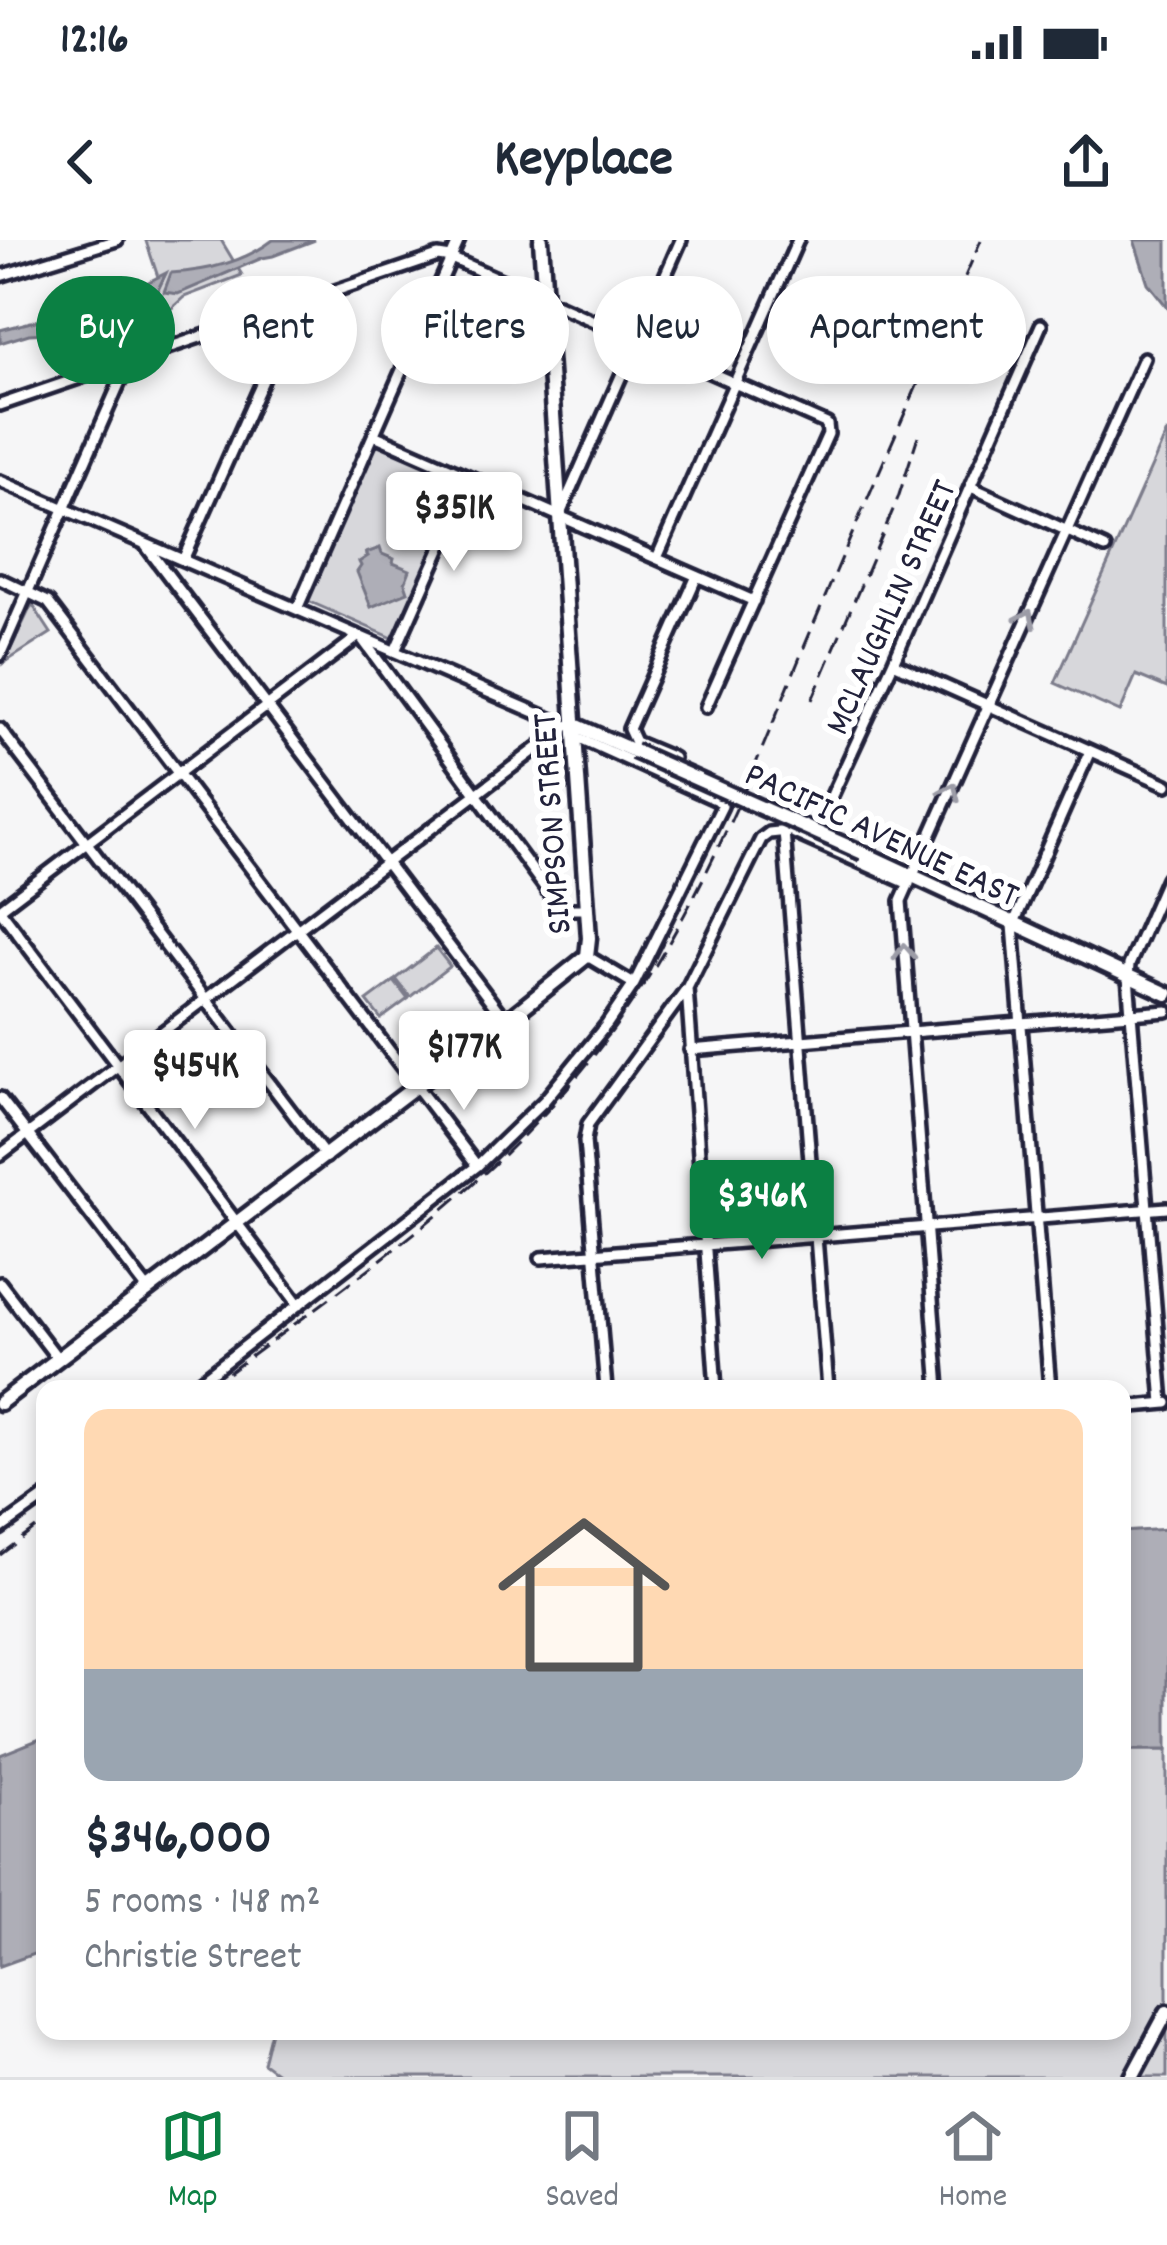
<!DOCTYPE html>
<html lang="en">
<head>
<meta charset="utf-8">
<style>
  :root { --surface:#fff; --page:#f2f2f3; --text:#1f2937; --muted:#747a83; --line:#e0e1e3; --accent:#0b8043 }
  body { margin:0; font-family:Dekko,sans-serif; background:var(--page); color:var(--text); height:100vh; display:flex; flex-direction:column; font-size:45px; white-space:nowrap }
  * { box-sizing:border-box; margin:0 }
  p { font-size:39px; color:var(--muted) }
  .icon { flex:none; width:66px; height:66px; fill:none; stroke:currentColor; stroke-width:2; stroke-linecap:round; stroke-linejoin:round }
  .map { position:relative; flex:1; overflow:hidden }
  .details { position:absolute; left:36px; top:1140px; width:1095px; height:660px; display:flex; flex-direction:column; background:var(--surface); border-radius:24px; box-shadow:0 6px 18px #0003 }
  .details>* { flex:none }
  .top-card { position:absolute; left:36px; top:36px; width:1095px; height:108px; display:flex; gap:24px }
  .price { position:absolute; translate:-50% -102px; padding:0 27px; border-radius:12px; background:#fff; color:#222; font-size:39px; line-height:78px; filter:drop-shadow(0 3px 6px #0008) }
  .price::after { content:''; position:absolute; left:50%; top:72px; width:36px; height:27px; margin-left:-18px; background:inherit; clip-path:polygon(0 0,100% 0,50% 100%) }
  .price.active { background:var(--accent); color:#fff }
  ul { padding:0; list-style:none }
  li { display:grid; align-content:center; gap:24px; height:636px; padding:0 48px }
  li span { display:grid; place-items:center; height:372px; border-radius:24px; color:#555 }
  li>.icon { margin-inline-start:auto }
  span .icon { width:216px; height:216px; fill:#fffc; stroke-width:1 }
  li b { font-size:51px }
  .tag { padding:0 42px; border-radius:54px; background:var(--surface); box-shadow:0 6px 18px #0003; font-size:42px; line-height:108px }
  .tag.active { background:var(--accent); color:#fff }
  .status { display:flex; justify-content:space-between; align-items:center; height:84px; padding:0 60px; background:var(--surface); direction:ltr }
  .status svg { height:33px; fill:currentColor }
  header { display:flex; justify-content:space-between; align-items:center; height:156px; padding:0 48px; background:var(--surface); font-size:54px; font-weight:700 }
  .tabs { display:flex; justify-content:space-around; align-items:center; height:168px; border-top:3px solid var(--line); background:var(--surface); font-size:33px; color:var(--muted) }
  .tabs a { display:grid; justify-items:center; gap:6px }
  .tabs .active { color:var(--accent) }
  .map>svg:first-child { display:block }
  .green { fill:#d7d7db; stroke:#7c7c8b; stroke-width:3 }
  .water { fill:#aeaeb7; stroke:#767685; stroke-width:3 }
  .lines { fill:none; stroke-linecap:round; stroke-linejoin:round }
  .street-casing { stroke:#22223b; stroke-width:18 }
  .secondary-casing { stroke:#22223b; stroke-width:21 }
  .street { stroke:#fff; stroke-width:9 }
  .secondary { stroke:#fff; stroke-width:12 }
  .rail { stroke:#22223b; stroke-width:3; stroke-dasharray:18 9; stroke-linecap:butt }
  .secondary-bridge-casing { stroke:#22223b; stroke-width:21; stroke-linecap:butt }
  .secondary-bridge { stroke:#fff; stroke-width:12 }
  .oneway { stroke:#9c9ca7 }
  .labels { text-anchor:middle; stroke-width:12; stroke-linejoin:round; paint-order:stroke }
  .street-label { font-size:36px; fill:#22223b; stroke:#fff }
</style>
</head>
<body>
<div class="status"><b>12:16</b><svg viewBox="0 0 49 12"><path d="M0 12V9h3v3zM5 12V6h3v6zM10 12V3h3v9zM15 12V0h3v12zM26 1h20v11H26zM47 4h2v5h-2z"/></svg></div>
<header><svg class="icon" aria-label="back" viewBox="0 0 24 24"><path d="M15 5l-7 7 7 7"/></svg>Keyplace<svg class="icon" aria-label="share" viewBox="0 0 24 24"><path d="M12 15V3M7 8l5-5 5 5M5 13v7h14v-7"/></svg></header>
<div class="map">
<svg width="1167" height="1837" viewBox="0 0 1167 1837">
  <rect width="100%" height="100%" fill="#f6f6f7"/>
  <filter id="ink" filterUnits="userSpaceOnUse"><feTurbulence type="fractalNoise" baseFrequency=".00833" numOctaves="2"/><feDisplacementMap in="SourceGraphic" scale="24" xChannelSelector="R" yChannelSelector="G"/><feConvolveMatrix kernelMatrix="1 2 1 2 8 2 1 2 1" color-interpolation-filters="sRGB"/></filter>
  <g filter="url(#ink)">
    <path class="green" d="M 150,0 L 221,0 L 242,35 L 184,57 L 171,69 L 169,100 L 127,114 L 165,35 L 158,37 L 146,1 Z
      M 1167,192 L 1167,448 L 1136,435 L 1120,472 L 1055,443 Z
      M 378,203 L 385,204 L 459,236 L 461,248 L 393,398 L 306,360 L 374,207 Z
      M 32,364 L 51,393 L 4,423 Z
      M 436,708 L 450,726 L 410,757 L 396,739 Z
      M 394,741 L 408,759 L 381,779 L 367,761 Z
      M 1122,1510 L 1167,1510 L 1167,1837 L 282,1837 L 263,1823 L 271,1791 L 1122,1791 Z"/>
    <path class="water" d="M 273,0 L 315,0 L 273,16 L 262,18 L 178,54 L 164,52 L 171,33 C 207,31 244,22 273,0 Z
      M 1134,0 L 1167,0 L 1167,67 L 1148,43 Z
      M 166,33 L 151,64 L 77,81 L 47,93 L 29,94 L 0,103 L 0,90 C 56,76 115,61 166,33 Z
      M 380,308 L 382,314 L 394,319 L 393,323 L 410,330 L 405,343 L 408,352 L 371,367 L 357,332 L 361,326 L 359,322 L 368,316 L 366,313 Z
      M 1167,1289 L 1167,1510 L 1122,1510 L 1122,1292 Z
      M 45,1497 L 45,1710 L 0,1726 L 0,1515 Z"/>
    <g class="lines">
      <g class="street-casing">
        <path id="street" d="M 0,36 L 117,0
          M 0,165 L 438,16 L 451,18 L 827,184 L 828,194 L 706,467
          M 374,195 C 501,250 628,305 754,361
          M 0,241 L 567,486
          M 971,247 L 1105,308
          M 561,272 L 681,0
          M 146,306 L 506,781
          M 657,318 L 798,0
          M 183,320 L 297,64
          M 0,339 L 48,362 L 477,926
          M 297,369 L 459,0
          M 363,400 L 557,664 L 570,669 L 586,669
          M 395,411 L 472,238
          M 0,415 L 130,119
          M 893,423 L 1167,545
          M 0,489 L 326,917
          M 673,518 L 635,502 L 629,489 L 697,336
          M 784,591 L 828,1149
          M 794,593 L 909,644
          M 0,669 L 359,396
          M 0,670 L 299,1065
          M 587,716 L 634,744
          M 687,748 L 716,1149
          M 690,810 L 1167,771
          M 0,858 L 148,1050
          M 0,915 L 565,487
          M 541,1018 L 1167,968
          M 0,1043 L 58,1119
          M 190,1149 L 477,926 L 544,861 L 607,784 L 634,744 L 722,566 L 719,561 L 575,496
          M 606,1149 L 585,901 L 588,884 L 687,748 L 761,599 L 769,593 L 817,588 L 893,423 L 1041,85
          M 939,1149 L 901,661 L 1144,118
          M 1050,1149 L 1013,685 L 1090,511
          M 1163,1163 L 1128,737 L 1129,725 L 1167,638
          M 1122,1167 L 1167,1163
          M 0,1289 L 45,1257"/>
      </g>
      <g class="secondary-casing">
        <path id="secondary" d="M 573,484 L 634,511
          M 863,613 L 1167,754
          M 0,1163 L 416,846 L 506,781 L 587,716 L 589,698 L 541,0
          M 1132,1837 L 1167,1772"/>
      </g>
      <use href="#street" class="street"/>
      <use href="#secondary" class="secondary"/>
      <path class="rail" d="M 812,460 L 898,258 L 918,196
        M 207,1149 C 330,1056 460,971 562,854 C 679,721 741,561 807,400 C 863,266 923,133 981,0
        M 0,1315 L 45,1281"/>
      <g class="secondary-bridge-casing">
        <path id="secondary-bridge" d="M 634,511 L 863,613"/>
      </g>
      <use href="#secondary-bridge" class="secondary-bridge"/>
    </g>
    <defs><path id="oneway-chevron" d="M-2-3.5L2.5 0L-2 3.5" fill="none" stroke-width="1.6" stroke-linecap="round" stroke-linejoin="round" transform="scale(3)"/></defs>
    <g class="oneway">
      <use href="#oneway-chevron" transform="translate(1027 378) rotate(-66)"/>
      <use href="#oneway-chevron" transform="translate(951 551) rotate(-66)"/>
      <use href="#oneway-chevron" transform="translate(904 712) rotate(-94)"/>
    </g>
  </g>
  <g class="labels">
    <g class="street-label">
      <text transform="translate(888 366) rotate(-66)" y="13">MCLAUGHLIN STREET</text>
      <text transform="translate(549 584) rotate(-94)" y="13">SIMPSON STREET</text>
      <text transform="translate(883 592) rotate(25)" y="13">PACIFIC AVENUE EAST</text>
    </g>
  </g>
</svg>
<b class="price" style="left:454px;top:334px">$351K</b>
<b class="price" style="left:464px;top:873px">$177K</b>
<b class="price" style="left:195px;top:892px">$454K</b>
<b class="price active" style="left:762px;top:1022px">$346K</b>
<div class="top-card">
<a class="tag active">Buy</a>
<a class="tag">Rent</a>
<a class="tag">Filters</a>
<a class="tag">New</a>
<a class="tag">Apartment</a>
</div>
<section class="details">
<ul>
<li><span style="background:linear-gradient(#ffd9b3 70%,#9aa5b1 0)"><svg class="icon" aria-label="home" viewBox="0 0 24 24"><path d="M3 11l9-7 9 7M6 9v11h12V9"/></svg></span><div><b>$346,000</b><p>5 rooms · 148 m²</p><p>Christie Street</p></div></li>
</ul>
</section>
</div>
<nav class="tabs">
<a class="active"><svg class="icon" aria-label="map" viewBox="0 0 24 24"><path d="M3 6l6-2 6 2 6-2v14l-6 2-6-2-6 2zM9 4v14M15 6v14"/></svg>Map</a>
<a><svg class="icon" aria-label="saved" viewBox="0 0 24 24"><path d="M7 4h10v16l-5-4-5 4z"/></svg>Saved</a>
<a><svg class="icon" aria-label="home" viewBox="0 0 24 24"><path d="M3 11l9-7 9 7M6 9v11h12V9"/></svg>Home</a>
</nav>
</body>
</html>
